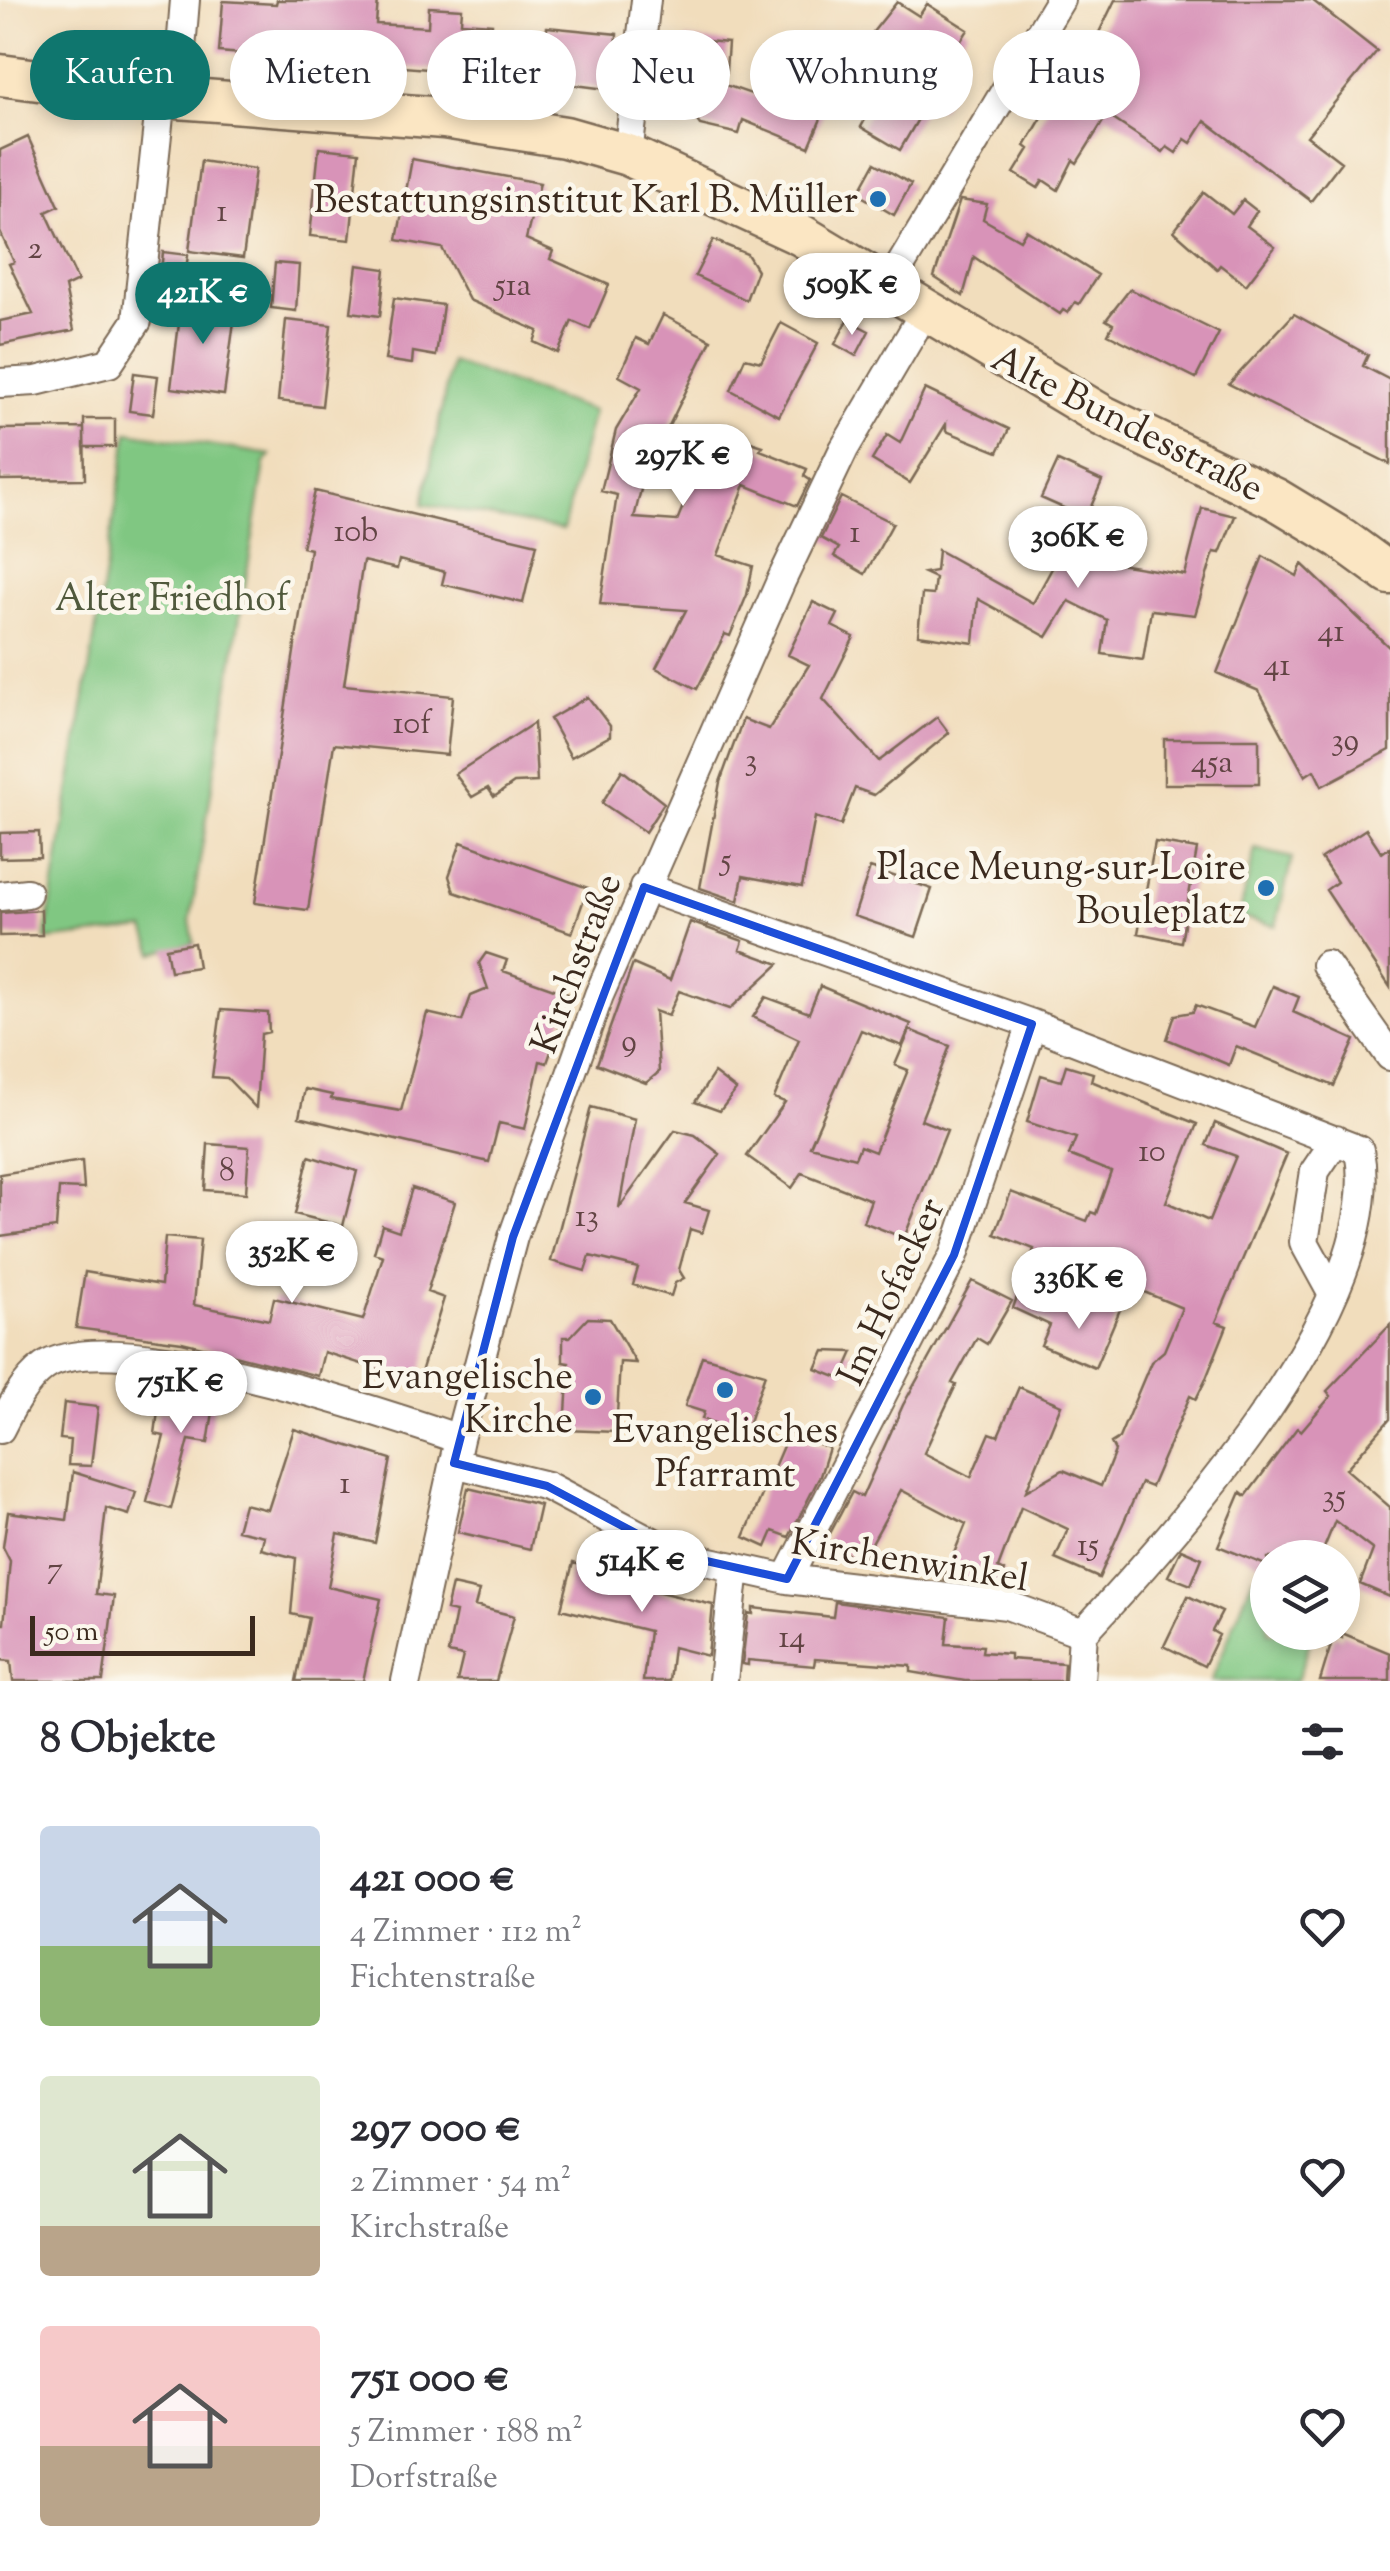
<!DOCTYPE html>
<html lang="de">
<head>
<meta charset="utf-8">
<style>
  :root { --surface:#fff; --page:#f7f7f7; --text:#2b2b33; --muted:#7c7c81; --accent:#0f766e }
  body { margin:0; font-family:"Sorts Mill Goudy",serif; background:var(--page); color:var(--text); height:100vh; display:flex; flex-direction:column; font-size:38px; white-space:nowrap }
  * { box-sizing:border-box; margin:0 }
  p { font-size:32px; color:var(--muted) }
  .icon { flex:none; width:55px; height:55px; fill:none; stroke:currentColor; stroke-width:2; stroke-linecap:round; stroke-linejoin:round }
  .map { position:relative; height:1681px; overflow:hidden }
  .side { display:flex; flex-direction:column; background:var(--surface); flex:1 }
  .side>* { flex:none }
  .guide { position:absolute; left:30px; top:30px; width:1330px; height:90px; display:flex; gap:20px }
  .controls { position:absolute; left:1250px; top:1540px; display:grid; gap:20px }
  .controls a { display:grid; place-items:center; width:110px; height:110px; border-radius:50%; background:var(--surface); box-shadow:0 5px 15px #0003; font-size:50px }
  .scale { position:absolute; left:30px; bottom:25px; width:225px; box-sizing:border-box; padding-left:10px; border:5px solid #3b2a1e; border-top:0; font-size:28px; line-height:35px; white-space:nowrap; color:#3b2a1e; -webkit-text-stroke:8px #fbf7ec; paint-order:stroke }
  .price { position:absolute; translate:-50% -85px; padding:0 22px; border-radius:35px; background:#fff; color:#222; font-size:32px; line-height:65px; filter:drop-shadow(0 2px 5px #0008) }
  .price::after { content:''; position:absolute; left:50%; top:60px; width:30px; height:22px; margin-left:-15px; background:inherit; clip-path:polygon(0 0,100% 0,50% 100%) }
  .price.active { background:var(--accent); color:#fff }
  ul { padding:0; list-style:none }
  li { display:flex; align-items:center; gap:30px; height:250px; padding:0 40px }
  li span { display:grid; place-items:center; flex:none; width:280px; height:200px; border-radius:10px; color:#555 }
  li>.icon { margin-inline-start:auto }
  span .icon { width:120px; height:120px; fill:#fffc; stroke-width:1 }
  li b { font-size:42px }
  h2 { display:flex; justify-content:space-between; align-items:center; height:120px; padding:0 40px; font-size:42px }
  .pill { padding:0 35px; border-radius:45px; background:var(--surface); box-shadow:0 5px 15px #0003; font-size:35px; line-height:90px }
  .pill.active { background:var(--accent); color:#fff }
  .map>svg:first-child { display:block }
  .green { fill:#80c782; stroke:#5e7850; stroke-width:2.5 }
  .building { fill:#d893b8 }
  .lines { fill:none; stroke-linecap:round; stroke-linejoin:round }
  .street-casing { stroke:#7b6955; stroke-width:32 }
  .secondary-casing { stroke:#7b6955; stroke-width:45 }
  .street { stroke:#fff; stroke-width:28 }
  .secondary { stroke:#fbe6c3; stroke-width:40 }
  .marked { fill:none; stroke:#1d4ed8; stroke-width:8; stroke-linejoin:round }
  .poi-dot { fill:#1f6fb2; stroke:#fbf7ec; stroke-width:4 }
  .labels { text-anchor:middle; stroke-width:9; stroke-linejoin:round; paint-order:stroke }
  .number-label { font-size:32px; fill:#624444 }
  .poi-label { font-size:38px; fill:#3b2a1e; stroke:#fbf7ec; text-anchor:end }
  .street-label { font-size:38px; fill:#3b2a1e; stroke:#fbf7ec }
  .park-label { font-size:38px; fill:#50593c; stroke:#fbf7ec }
</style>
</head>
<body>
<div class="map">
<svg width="1390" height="1681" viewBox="0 0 1390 1681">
  <rect width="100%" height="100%" fill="#fbf7ec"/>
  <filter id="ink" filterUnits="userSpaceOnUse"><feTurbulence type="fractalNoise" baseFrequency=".01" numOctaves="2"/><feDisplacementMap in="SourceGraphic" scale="20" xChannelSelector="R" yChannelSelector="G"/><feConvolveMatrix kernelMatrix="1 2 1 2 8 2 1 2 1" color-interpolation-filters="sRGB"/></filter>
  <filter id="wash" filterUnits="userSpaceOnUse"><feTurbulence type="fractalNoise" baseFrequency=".0048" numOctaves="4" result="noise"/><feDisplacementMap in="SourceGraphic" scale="40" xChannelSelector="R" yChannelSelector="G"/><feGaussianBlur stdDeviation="2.25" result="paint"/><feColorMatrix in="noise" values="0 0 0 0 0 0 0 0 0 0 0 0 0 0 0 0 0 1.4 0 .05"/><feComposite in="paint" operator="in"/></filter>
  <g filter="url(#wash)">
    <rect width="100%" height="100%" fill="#f1ddbc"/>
    <path class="green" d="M 451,362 L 593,411 L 563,530 L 423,504 Z
      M 128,432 L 271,455 L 265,463 L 190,921 L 194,943 L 154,953 L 145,929 L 45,940 Z
      M 1255,849 L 1292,858 L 1276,926 L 1239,917 Z
      M 1253,1577 L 1267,1584 L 1268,1632 L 1313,1633 L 1297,1681 L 1211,1681 Z"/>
    <g id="blocks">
      <path class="building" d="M 277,0 L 378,0 L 376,24 L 428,27 L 429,7 L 462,9 L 461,22 L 492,24 L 489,74 L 219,52 L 223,1 L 276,4 Z
        M 1115,0 L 1312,0 L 1377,51 L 1307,136 L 1341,162 L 1311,201 L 1205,121 L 1191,143 L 1185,139 L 1176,153 L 1167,147 L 1163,152 L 1107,115 L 1077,163 L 1073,160 L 1058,190 L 1043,180 L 1038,188 L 1014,173 L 1029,149 L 1025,146 L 1080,53 L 1087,57 Z
        M 897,2 L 919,16 L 927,4 L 968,30 L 937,78 L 953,87 L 940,109 L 928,102 L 900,150 L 861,127 L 872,107 L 877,109 L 905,61 L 869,37 Z
        M 547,27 L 617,34 L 614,90 L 544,81 Z
        M 811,36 L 849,52 L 809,147 L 743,120 L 739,134 L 700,125 L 681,99 L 686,39 L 728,43 L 725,85 L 783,105 Z
        M 28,137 L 59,206 L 46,212 L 78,281 L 65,287 L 74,330 L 0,345 L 0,321 L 33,314 L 9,264 L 14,262 L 0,232 L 0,150 Z
        M 319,148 L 359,152 L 350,240 L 310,236 Z
        M 412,159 L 540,183 L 526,239 L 553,251 L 550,259 L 609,285 L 590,329 L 572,321 L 558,353 L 534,342 L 538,331 L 469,300 L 442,248 L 397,240 Z
        M 201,161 L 255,169 L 243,258 L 189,251 Z
        M 875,163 L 911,184 L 894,215 L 858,194 Z
        M 1204,192 L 1232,214 L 1243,200 L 1257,211 L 1247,226 L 1275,247 L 1246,285 L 1220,265 L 1217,269 L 1174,231 Z
        M 960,200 L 987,204 L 983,219 L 1020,240 L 1026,230 L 1098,275 L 1079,304 L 1075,302 L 1068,313 L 1063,310 L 1060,314 L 974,257 L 963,296 L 934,277 Z
        M 713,240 L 747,254 L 757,270 L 746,300 L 695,276 Z
        M 163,252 L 188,255 L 183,293 L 159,291 Z
        M 275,263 L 299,265 L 296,311 L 271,308 Z
        M 357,265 L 385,269 L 380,316 L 351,312 Z
        M 1130,289 L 1219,333 L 1196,378 L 1108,334 L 1113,324 L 1106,320 Z
        M 394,298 L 443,305 L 436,356 L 413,352 L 412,364 L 385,360 Z
        M 182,299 L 236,307 L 224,395 L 171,388 Z
        M 1294,314 L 1368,355 L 1363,366 L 1390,380 L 1390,464 L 1229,384 Z
        M 663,315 L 711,340 L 662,440 L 654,436 L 634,518 L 677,521 L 714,430 L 763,446 L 760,450 L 807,469 L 804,476 L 810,480 L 797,506 L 745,485 L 718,555 L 753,566 L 747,595 L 730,636 L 725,634 L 697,689 L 656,668 L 686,610 L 600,604 L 617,495 L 601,491 L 616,430 L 641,388 L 619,376 L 636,338 L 649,344 Z
        M 286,320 L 331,325 L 322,406 L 278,401 Z
        M 848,320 L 869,331 L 856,356 L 835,344 Z
        M 781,323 L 818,343 L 779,416 L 731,390 L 745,358 L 761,362 Z
        M 134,373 L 158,376 L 153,414 L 129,411 Z
        M 925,389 L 1009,429 L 998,452 L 946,431 L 946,424 L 910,483 L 872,460 L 887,435 L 900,443 Z
        M 84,419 L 115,419 L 115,447 L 84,447 Z
        M 84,428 L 85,479 L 0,480 L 0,429 Z
        M 1058,461 L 1102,481 L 1086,518 L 1041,498 Z
        M 315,491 L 537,544 L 523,603 L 442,584 L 445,572 L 399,560 L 397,569 L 363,561 L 344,685 L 453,696 L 447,755 L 334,744 L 308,910 L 255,903 L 310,549 L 302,547 Z
        M 841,497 L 893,523 L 865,574 L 834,556 L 839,548 L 821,538 Z
        M 1202,508 L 1235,516 L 1220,553 L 1214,552 L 1195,615 L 1151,610 L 1143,660 L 1102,654 L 1107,620 L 1069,601 L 1047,637 L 978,599 L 974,643 L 918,635 L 922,594 L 933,595 L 935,578 L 924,573 L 936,571 L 938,550 L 1033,603 L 1074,528 L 1109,544 L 1101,561 L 1185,575 Z
        M 1263,556 L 1297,576 L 1302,564 L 1390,648 L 1390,750 L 1322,786 L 1314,770 L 1305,776 L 1259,691 L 1217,673 Z
        M 813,602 L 838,614 L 832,626 L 854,637 L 823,699 L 879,761 L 937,717 L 949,733 L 874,795 L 855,788 L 841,825 L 815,817 L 802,887 L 743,876 L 738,901 L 700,888 L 720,782 L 743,719 L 769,729 L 809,665 L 788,655 Z
        M 588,697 L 610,726 L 610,736 L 571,757 L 550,719 Z
        M 534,723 L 537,782 L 514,783 L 494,797 L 488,788 L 472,797 L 455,774 Z
        M 1164,739 L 1259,739 L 1259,784 L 1164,784 Z
        M 622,770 L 664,803 L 645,832 L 602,803 Z
        M 1366,829 L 1382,853 L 1390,847 L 1390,987 L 1326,890 L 1337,882 L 1321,858 Z
        M 39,832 L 40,857 L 0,858 L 0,833 Z
        M 461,842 L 588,888 L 572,933 L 454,892 L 449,876 Z
        M 1155,842 L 1197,849 L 1181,942 L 1138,933 Z
        M 870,868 L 932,889 L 916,937 L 854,916 Z
        M 41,910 L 42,935 L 0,936 L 0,913 Z
        M 690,922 L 743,941 L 740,950 L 779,964 L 730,1009 L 679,991 L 668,1016 L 655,1011 L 659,1072 L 646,1083 L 597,1064 L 633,964 L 670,980 Z
        M 194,943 L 198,967 L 170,971 L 166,948 Z
        M 486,953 L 507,960 L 503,971 L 571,995 L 547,1063 L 540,1061 L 525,1129 L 499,1123 L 489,1162 L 299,1117 L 305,1089 L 332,1095 L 331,1099 L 401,1111 L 427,1013 L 462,1021 L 471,996 L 488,989 L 479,963 Z
        M 820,986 L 911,1024 L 902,1046 L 861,1030 L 810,1146 L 855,1158 L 860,1146 L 875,1152 L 908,1070 L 895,1065 L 910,1030 L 950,1046 L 921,1120 L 947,1130 L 904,1238 L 863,1222 L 871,1200 L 802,1173 L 792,1188 L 747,1156 L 785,1102 L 774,1098 L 799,1039 L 753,1017 L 766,997 L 809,1013 Z
        M 1273,986 L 1299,997 L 1293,1012 L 1355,1040 L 1334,1086 L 1236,1046 L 1229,1065 L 1167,1039 L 1175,1015 L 1193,1012 L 1196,1005 L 1255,1027 Z
        M 221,1010 L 268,1013 L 269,1032 L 261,1034 L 256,1108 L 227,1078 L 212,1077 Z
        M 1066,1065 L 1093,1073 L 1091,1081 L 1197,1124 L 1166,1202 L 1209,1221 L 1236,1156 L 1206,1145 L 1215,1123 L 1287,1154 L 1216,1322 L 1227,1326 L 1205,1381 L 1196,1399 L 1190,1396 L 1151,1487 L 1141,1483 L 1099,1578 L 1055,1559 L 1068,1529 L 1021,1507 L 998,1568 L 1004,1571 L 998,1586 L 943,1580 L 966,1524 L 901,1490 L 862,1561 L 825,1543 L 852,1492 L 862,1497 L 903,1405 L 972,1281 L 1012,1301 L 987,1344 L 977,1338 L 952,1383 L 956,1385 L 924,1453 L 971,1477 L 990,1433 L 998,1436 L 1019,1387 L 1061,1405 L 1026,1491 L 1063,1470 L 1101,1486 L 1115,1451 L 1111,1443 L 1119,1438 L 1151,1362 L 1164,1351 L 1182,1308 L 1130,1286 L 1095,1368 L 1041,1345 L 1050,1325 L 1013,1308 L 1034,1249 L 995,1234 L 1011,1192 L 1087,1221 L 1091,1212 L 1096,1214 L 1111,1172 L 1069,1155 L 1076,1138 L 1027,1122 L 1041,1075 L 1061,1081 Z
        M 714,1073 L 736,1090 L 720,1111 L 695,1102 Z
        M 591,1107 L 635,1119 L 619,1208 L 675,1130 L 695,1135 L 720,1154 L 685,1203 L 709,1210 L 702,1233 L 690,1229 L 679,1270 L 684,1278 L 675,1283 L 671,1296 L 633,1285 L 638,1268 L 590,1256 L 585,1271 L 551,1261 Z
        M 208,1144 L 249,1147 L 246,1193 L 205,1190 Z
        M 309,1156 L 357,1171 L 343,1226 L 295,1214 Z
        M 82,1161 L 84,1189 L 59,1188 L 56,1228 L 0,1236 L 0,1174 Z
        M 412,1188 L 455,1202 L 427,1292 L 444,1298 L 418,1382 L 324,1352 L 318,1376 L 182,1342 L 76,1328 L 85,1272 L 161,1285 L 165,1237 L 200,1240 L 194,1305 L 269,1320 L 274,1298 L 363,1320 L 383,1256 L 374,1253 L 382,1225 L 399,1231 Z
        M 588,1318 L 610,1319 L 636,1363 L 620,1362 L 616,1432 L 565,1430 L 569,1363 L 563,1362 L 563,1337 L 570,1337 Z
        M 1390,1325 L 1390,1419 L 1346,1469 L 1390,1507 L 1390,1597 L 1360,1584 L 1373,1550 L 1335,1521 L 1320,1558 L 1268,1558 L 1268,1566 L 1218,1546 L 1241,1492 L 1246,1496 L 1297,1428 L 1301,1431 L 1331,1396 L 1327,1391 Z
        M 824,1351 L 853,1352 L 841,1379 L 816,1369 Z
        M 702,1356 L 765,1374 L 745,1434 L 702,1419 L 704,1412 L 685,1406 Z
        M 176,1379 L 217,1387 L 208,1443 L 189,1440 L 171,1509 L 147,1502 L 164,1436 L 155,1434 L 158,1411 L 172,1413 Z
        M 64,1403 L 98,1407 L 91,1466 L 68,1465 L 70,1440 L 60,1439 Z
        M 294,1429 L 391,1459 L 375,1543 L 338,1534 L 328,1587 L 381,1599 L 363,1681 L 296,1681 L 309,1618 L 291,1614 L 296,1558 L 261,1549 L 264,1536 L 237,1530 L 244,1504 L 268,1510 Z
        M 789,1432 L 829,1448 L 820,1476 L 789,1537 L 773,1531 L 766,1547 L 744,1537 Z
        M 73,1472 L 136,1492 L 129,1515 L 106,1508 L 96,1594 L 114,1596 L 103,1681 L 13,1681 L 11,1661 L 0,1660 L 0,1624 L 4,1624 L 10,1561 L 3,1547 L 8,1512 L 67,1520 Z
        M 468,1488 L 540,1505 L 530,1549 L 458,1532 Z
        M 1181,1549 L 1202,1558 L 1191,1585 L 1168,1576 Z
        M 573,1563 L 621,1575 L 619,1582 L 713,1605 L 708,1656 L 673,1647 L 669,1681 L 643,1681 L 649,1631 L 561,1609 Z
        M 452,1585 L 479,1591 L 475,1606 L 514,1616 L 496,1681 L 457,1681 L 463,1656 L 448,1653 L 456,1612 L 446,1610 Z
        M 1188,1596 L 1222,1612 L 1212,1631 L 1219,1635 L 1204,1666 L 1164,1646 Z
        M 835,1602 L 949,1617 L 946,1644 L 983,1646 L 982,1652 L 1010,1654 L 1010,1659 L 1064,1663 L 1063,1681 L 965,1681 L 911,1672 L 911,1666 L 815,1659 L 814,1666 L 748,1660 L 748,1665 L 742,1664 L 748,1613 L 753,1614 L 753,1608 L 833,1617 Z
        M 1342,1633 L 1390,1653 L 1390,1681 L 1320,1681 L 1334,1635 L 1342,1638 Z"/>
    </g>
  </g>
  <g filter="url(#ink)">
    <use href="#blocks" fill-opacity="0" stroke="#7b6955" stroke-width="2.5"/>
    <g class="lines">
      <g class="street-casing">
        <path id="street" d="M 177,98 L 185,0
          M 628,155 L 646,0
          M 887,288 L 1060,0
          M 0,383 L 36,381 L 109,363 L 137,321 L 161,97
          M 644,887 L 1032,1024 L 1359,1150 C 1388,1300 1179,1529 1083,1633
          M 0,896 L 27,893
          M 1326,965 L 1390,1056
          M 1332,1293 L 1304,1242 L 1315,1171 L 1336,1140
          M 0,1429 C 11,1407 24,1382 44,1367 C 108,1321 384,1413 459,1439
          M 454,1463 L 547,1486 L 675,1554 L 787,1579 L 1007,1605 L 1083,1633
          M 787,1579 L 954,1255 L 1032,1024
          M 406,1681 L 459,1439 L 513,1237 L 599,995 L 781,581 L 844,449 L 924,313
          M 723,1681 L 735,1567
          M 1080,1681 L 1083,1633"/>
      </g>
      <g class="secondary-casing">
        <path id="secondary" d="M 0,75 L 177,98 L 444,118 L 565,137 L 628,155 L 801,235 L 1103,416 L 1276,499 L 1342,539 L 1390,574"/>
      </g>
      <use href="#street" class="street"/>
      <use href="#secondary" class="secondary"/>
    </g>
  </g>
  <path class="marked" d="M 644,887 L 1032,1024 L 954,1255 L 787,1579 L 675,1554 L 547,1486 L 454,1463 L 513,1237 Z"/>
  <g class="poi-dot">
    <circle cx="878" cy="199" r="10"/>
    <circle cx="1266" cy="888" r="10"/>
    <circle cx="725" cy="1390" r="10"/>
    <circle cx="593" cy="1397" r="10"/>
  </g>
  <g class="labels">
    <g class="number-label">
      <text x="222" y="221">1</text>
      <text x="35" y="258">2</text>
      <text x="513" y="295">51a</text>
      <text x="356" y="541">10b</text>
      <text x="855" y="542">1</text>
      <text x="1331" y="641">41</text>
      <text x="1277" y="675">41</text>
      <text x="412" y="733">10f</text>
      <text x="1345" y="750">39</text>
      <text x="751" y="770">3</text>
      <text x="1212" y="772">45a</text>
      <text x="726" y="870">5</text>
      <text x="629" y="1051">9</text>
      <text x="1152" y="1161">10</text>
      <text x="227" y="1180">8</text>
      <text x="587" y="1226">13</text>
      <text x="345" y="1493">1</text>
      <text x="1334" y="1506">35</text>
      <text x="1088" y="1555">15</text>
      <text x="55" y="1578">7</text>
      <text x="792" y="1647">14</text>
    </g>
    <g class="poi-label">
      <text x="858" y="212">Bestattungsinstitut Karl B. Müller</text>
      <text x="1246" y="879">Place Meung-sur-Loire<tspan x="1246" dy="44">Bouleplatz</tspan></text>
      <text x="573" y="1388">Evangelische<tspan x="573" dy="44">Kirche</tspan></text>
      <text x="725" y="1442" text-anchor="middle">Evangelisches<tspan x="725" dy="44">Pfarramt</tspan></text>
    </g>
    <g class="street-label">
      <text transform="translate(1128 422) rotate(27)" y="13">Alte Bundesstraße</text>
      <text transform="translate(575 963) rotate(-69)" y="13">Kirchstraße</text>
      <text transform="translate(890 1291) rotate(-65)" y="13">Im Hofacker</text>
      <text transform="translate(910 1559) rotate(9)" y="13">Kirchenwinkel</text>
    </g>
    <g class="park-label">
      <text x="172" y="610">Alter Friedhof</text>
    </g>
  </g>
</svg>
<div class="controls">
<a><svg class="icon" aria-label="layers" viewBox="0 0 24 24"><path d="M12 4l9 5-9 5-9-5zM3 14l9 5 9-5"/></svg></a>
</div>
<div class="scale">50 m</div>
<b class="price" style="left:852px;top:338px">509K €</b>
<b class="price active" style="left:203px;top:347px">421K €</b>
<b class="price" style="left:683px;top:509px">297K €</b>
<b class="price" style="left:1078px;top:591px">306K €</b>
<b class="price" style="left:292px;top:1306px">352K €</b>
<b class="price" style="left:1079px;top:1332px">336K €</b>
<b class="price" style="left:181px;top:1436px">751K €</b>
<b class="price" style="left:642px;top:1615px">514K €</b>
<div class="guide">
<a class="pill active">Kaufen</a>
<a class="pill">Mieten</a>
<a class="pill">Filter</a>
<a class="pill">Neu</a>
<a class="pill">Wohnung</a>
<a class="pill">Haus</a>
</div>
</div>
<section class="side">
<h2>8 Objekte<svg class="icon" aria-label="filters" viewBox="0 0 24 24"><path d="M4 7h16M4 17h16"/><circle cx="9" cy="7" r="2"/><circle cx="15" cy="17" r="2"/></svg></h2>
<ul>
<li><span style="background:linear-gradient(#c9d6e8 60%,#8fb573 0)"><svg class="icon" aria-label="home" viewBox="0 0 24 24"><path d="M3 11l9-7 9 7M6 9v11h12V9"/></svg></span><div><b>421 000 €</b><p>4 Zimmer · 112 m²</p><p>Fichtenstraße</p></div><svg class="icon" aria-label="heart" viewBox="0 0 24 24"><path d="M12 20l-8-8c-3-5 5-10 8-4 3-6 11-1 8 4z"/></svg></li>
<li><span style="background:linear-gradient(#dfe7d0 75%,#b9a48a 0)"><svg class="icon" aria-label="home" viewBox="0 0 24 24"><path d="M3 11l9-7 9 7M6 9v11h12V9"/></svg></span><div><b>297 000 €</b><p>2 Zimmer · 54 m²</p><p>Kirchstraße</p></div><svg class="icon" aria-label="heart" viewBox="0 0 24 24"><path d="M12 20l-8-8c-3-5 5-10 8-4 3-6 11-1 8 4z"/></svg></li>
<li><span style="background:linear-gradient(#f6c9c9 60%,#b9a48a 0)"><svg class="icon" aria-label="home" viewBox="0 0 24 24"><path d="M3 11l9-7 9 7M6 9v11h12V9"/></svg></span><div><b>751 000 €</b><p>5 Zimmer · 188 m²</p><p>Dorfstraße</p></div><svg class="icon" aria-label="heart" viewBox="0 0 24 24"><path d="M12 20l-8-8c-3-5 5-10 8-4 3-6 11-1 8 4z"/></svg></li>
</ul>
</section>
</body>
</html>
